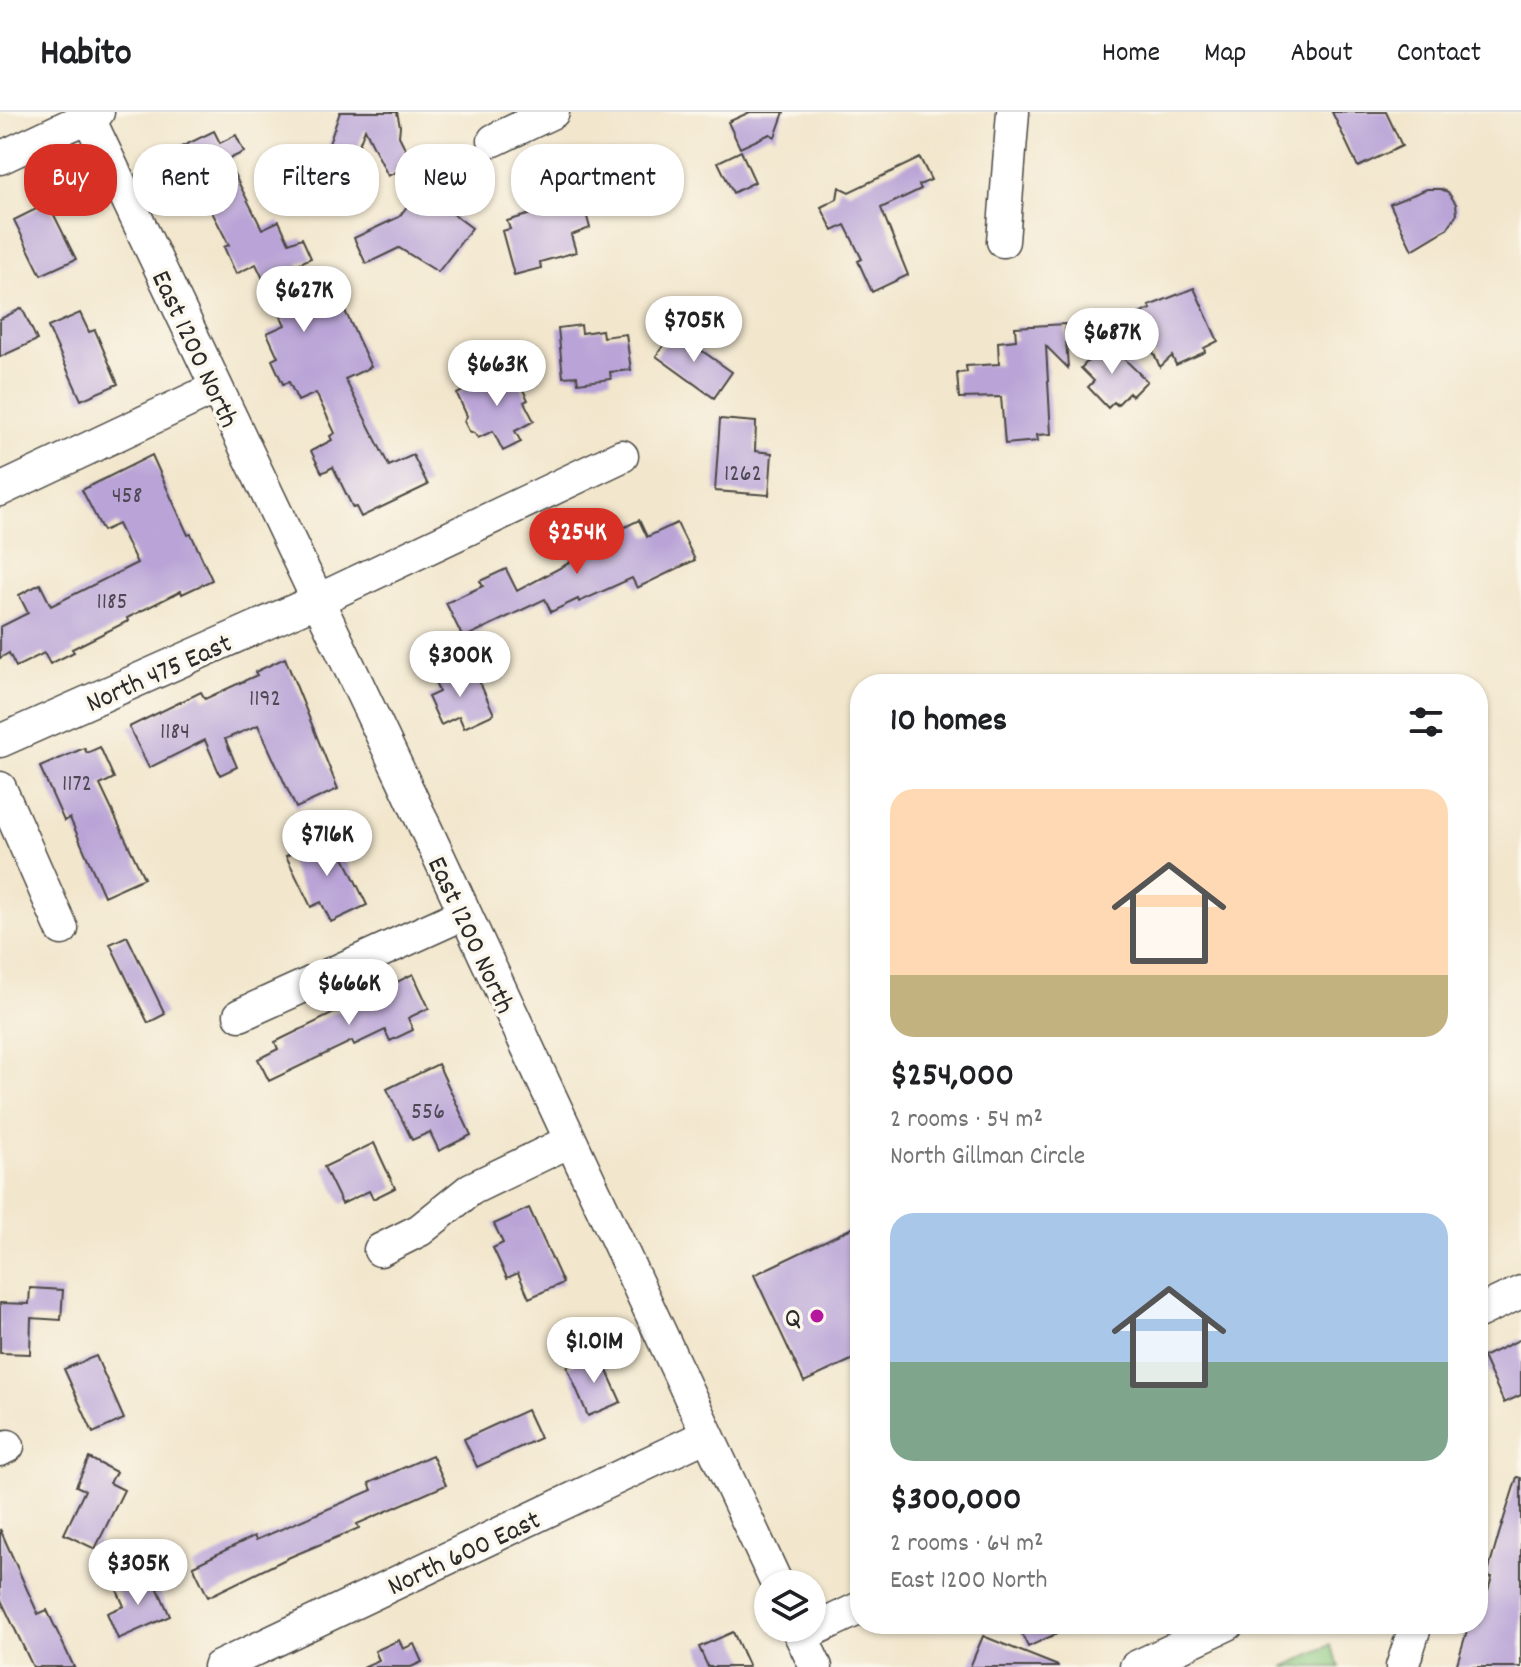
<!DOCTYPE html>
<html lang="en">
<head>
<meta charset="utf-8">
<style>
  :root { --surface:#fff; --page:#f6f6f6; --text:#202124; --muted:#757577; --line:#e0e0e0; --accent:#d93025 }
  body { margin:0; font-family:Dekko,sans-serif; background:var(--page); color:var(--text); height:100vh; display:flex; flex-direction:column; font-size:30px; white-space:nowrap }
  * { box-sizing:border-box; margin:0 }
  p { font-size:26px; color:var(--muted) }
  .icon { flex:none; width:44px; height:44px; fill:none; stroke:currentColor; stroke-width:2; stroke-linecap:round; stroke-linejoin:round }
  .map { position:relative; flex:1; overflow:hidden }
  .side { position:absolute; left:850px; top:562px; width:638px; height:960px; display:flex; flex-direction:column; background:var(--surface); border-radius:32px; box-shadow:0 2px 6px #0004 }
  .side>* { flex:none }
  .guide { position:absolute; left:24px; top:32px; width:706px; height:72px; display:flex; gap:16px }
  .fabs { position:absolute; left:754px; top:1458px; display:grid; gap:16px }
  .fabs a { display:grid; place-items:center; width:72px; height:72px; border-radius:50%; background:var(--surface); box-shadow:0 2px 6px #0004; font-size:40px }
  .price { position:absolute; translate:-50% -68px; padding:0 18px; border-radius:28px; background:#fff; color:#222; font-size:26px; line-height:52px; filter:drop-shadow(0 2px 4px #0008) }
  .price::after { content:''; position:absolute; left:50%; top:48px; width:24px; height:18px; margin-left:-12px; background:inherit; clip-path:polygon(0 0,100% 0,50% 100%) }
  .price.selected { background:var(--accent); color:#fff }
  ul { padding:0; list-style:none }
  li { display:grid; align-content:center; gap:16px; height:424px; padding:0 40px }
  li span { display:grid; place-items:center; height:248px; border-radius:24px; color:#555 }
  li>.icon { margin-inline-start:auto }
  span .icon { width:144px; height:144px; fill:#fffc; stroke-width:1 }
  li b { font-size:34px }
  h2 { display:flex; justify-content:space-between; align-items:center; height:96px; padding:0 40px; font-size:34px }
  .pill { padding:0 28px; border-radius:32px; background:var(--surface); box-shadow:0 2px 6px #0004; font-size:28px; line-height:72px }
  .pill.selected { background:var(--accent); color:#fff }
  header { display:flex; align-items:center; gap:48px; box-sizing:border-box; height:112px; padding:0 40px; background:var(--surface); border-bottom:2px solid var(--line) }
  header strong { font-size:38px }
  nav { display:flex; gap:44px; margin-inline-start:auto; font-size:28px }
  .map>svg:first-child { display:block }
  .green { fill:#88c77d; stroke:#5a7954; stroke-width:2 }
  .building { fill:#baa4d7 }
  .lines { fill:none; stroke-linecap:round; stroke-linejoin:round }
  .minor-casing { stroke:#494743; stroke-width:35 }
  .minor { stroke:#fff; stroke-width:32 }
  .poi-dot { fill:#b5179e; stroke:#fbf7ec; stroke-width:3 }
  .labels { text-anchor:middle; stroke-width:7; stroke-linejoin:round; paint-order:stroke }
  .number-label { font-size:24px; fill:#4f4956 }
  .street-label { font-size:28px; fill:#2b2b2b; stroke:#fbf7ec }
  .poi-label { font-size:28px; fill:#2b2b2b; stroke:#fbf7ec; text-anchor:end }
</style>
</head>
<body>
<header>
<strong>Habito</strong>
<nav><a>Home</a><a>Map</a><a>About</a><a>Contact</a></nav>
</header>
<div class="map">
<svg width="1521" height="1555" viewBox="0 0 1521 1555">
  <rect width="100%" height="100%" fill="#fbf7ec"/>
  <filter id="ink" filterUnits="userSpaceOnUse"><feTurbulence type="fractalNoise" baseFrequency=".0125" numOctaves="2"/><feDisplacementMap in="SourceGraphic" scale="16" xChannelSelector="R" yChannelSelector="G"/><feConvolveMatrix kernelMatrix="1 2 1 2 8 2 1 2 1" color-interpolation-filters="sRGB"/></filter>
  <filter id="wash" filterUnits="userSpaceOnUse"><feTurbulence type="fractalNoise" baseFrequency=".006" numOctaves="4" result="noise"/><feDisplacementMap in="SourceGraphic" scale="32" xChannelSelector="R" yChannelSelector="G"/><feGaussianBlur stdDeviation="1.8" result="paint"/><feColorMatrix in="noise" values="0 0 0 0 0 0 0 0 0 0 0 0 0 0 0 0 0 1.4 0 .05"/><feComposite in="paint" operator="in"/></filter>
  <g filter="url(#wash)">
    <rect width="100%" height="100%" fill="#f2e6cc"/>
    <path class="green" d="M 1330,1533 L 1340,1555 L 1284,1555 Z"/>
    <g id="blocks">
      <path class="building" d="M 340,0 L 397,0 L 400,14 L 399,24 L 413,52 L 388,64 L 365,17 L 348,61 L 322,52 Z
        M 750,0 L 784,0 L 775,25 L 770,22 L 740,36 L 728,10 Z
        M 1332,0 L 1386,0 L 1402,34 L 1358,55 Z
        M 214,19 L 220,31 L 236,23 L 244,40 L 227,48 L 262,117 L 279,109 L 289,131 L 302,126 L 311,146 L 298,152 L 319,197 L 340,188 L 371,255 L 345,267 L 389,354 L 413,343 L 428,373 L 361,405 L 356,395 L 353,396 L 333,355 L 322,361 L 311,339 L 332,328 L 330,324 L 335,321 L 316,281 L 298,289 L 289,270 L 283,272 L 272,248 L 278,245 L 267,221 L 285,213 L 256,152 L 236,162 L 224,135 L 229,133 L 179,36 Z
        M 741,39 L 755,70 L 733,81 L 718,50 Z
        M 920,46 L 931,68 L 919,73 L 921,77 L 881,96 L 908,163 L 872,180 L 858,149 L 862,147 L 845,113 L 833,119 L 821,95 L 837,87 L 839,75 L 849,80 Z
        M 567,74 L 582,87 L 590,116 L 571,123 L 576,140 L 540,150 L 541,156 L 514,163 L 502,119 L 510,117 L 507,109 L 531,102 L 550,92 Z
        M 420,77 L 472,116 L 438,160 L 399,136 L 366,152 L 354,126 L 399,105 Z
        M 1427,77 L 1441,77 L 1448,80 L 1456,92 L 1457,102 L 1447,117 L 1412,138 L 1390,92 Z
        M 48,91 L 76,147 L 41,163 L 14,108 Z
        M 1194,176 L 1218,229 L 1204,236 L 1205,240 L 1176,253 L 1172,244 L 1160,255 L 1136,203 L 1151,197 L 1149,194 Z
        M 22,196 L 37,228 L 0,245 L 0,207 Z
        M 80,201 L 89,220 L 95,218 L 118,272 L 81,288 L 48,215 Z
        M 1065,212 L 1068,256 L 1046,234 L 1051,322 L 1037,323 L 1038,329 L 1005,332 L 1001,285 L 959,286 L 957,261 L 967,260 L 966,254 L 999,252 L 998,230 L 1016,228 L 1015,215 Z
        M 581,213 L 582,221 L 602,218 L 603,225 L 626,222 L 631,258 L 610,260 L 611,267 L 578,271 L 577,264 L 563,265 L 558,216 Z
        M 674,219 L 732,260 L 714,286 L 656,244 Z
        M 1107,230 L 1147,269 L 1132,284 L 1129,281 L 1117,293 L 1114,290 L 1108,296 L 1088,275 L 1094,269 L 1081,256 Z
        M 511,253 L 528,288 L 524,290 L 534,309 L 515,319 L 521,330 L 503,339 L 493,319 L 478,326 L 474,321 L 469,319 L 464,309 L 467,304 L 457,282 Z
        M 720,307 L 756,310 L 755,339 L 772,341 L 769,383 L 715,379 Z
        M 152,343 L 188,423 L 191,422 L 212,468 L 182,482 L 181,479 L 127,506 L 128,509 L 72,537 L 74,540 L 50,552 L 44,541 L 16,555 L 9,541 L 0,546 L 0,515 L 28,501 L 19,483 L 40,472 L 51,494 L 137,451 L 118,412 L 103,419 L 82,378 Z
        M 639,408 L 647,425 L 677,411 L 695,448 L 637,476 L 632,466 L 579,490 L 578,487 L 551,500 L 545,487 L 463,526 L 446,491 L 483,474 L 480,469 L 506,457 L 517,479 L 571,450 L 564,435 L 589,423 L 592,431 Z
        M 285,546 L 338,677 L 296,696 L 258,613 L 225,627 L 237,655 L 220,663 L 205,628 L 149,656 L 129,615 L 201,580 L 205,587 L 257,563 L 255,560 Z
        M 459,556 L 464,568 L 476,562 L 494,602 L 464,616 L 459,604 L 441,613 L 428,585 L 439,580 L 434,568 Z
        M 100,635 L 114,666 L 100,673 L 144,766 L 104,784 L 70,706 L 64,709 L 40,655 L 84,636 L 87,641 Z
        M 332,721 L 367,793 L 331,810 L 321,790 L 311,795 L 286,744 Z
        M 127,824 L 165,902 L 148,911 L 110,832 Z
        M 413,862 L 429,896 L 408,906 L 413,918 L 390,929 L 385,918 L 354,933 L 352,929 L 269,969 L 258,947 L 278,937 L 275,930 Z
        M 438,952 L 471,1023 L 439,1039 L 430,1020 L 412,1028 L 387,977 Z
        M 374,1031 L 395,1076 L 373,1087 L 369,1079 L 342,1092 L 324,1055 Z
        M 529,1096 L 563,1171 L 529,1186 L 518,1161 L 507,1166 L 493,1136 L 503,1131 L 494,1112 Z
        M 860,1112 L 860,1244 L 804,1270 L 754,1163 Z
        M 30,1176 L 63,1178 L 61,1208 L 31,1206 L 30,1242 L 0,1241 L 0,1191 L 29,1192 Z
        M 1521,1227 L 1521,1283 L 1504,1291 L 1483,1245 Z
        M 599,1241 L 621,1290 L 588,1304 L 567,1255 Z
        M 96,1244 L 124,1307 L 93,1321 L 64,1257 Z
        M 527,1298 L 540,1326 L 477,1355 L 464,1327 Z
        M 432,1343 L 446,1373 L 357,1412 L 359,1416 L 290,1445 L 208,1485 L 193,1454 L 254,1424 L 256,1428 L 372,1378 L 369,1371 Z
        M 89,1346 L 116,1360 L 110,1371 L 124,1378 L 95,1437 L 64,1422 L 85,1378 L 76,1374 Z
        M 1517,1365 L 1521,1366 L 1521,1555 L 1456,1555 L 1469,1512 L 1478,1512 L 1492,1465 L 1487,1464 L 1499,1422 Z
        M 0,1417 L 38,1502 L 47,1498 L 74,1555 L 33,1555 L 0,1486 Z
        M 151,1461 L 170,1504 L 118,1527 L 107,1501 L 124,1494 L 116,1476 Z
        M 1017,1512 L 1077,1512 L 1028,1535 Z
        M 733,1520 L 749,1555 L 708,1555 L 699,1535 Z
        M 983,1524 L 1058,1554 L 1058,1555 L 970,1555 Z
        M 399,1528 L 403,1537 L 414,1532 L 422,1550 L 411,1555 L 363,1555 L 379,1548 L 375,1539 Z"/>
    </g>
  </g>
  <g filter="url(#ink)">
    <use href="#blocks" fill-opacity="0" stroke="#494743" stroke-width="2"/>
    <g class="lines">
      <g class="minor-casing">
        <path id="minor" d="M 86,0 L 405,672 L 777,1472
          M 494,28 L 553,0
          M 0,46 L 98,0
          M 1003,129 L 1013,0
          M 0,378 L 216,276
          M 0,629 L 316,489 L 622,344
          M 0,676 L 62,817
          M 240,903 L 463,802
          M 380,1138 L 420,1118 L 471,1077 L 570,1029
          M 1478,1200 L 1521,1180
          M 0,1338 L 8,1334
          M 797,1516 L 816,1555
          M 801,1524 L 860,1496
          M 219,1555 L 707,1323
          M 1136,1555 L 1228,1512
          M 1402,1555 L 1416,1512"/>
      </g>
      <use href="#minor" class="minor"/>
    </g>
  </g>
  <circle class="poi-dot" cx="817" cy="1204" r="8"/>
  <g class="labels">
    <g class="number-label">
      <text x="743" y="368">1262</text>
      <text x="127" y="390">458</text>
      <text x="112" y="496">1185</text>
      <text x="265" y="593">1192</text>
      <text x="175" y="626">1184</text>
      <text x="77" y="678">1172</text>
      <text x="428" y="1006">556</text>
    </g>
    <g class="street-label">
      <text transform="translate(197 236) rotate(65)" y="10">East 1200 North</text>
      <text transform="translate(158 559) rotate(-24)" y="10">North 475 East</text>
      <text transform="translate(473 822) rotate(65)" y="10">East 1200 North</text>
      <text transform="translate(463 1439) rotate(-25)" y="10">North 600 East</text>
    </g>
    <g class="poi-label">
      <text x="801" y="1214">Q</text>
    </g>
  </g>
</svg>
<div class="fabs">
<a><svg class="icon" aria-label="layers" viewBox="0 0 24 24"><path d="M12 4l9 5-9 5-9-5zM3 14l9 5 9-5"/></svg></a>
</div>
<b class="price" style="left:304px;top:222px">$627K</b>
<b class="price" style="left:694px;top:252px">$705K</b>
<b class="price" style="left:1112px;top:264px">$687K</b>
<b class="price" style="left:497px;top:296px">$663K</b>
<b class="price selected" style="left:577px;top:464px">$254K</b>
<b class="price" style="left:460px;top:587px">$300K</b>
<b class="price" style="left:327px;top:766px">$716K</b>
<b class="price" style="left:349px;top:915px">$666K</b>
<b class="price" style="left:594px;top:1273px">$1.01M</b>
<b class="price" style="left:138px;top:1495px">$305K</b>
<div class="guide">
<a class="pill selected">Buy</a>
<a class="pill">Rent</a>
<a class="pill">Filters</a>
<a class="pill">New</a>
<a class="pill">Apartment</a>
</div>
<section class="side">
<h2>10 homes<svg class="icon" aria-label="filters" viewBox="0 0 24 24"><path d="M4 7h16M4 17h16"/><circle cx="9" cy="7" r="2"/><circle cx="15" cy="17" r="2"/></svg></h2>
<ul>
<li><span style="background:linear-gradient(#ffd9b3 75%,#c2b280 0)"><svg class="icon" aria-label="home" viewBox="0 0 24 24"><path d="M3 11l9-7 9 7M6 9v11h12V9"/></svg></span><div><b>$254,000</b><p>2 rooms · 54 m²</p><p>North Gillman Circle</p></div></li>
<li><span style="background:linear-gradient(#a9c7e8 60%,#7fa58c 0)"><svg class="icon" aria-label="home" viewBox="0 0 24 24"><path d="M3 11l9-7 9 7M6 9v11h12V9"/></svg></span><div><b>$300,000</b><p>2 rooms · 64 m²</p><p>East 1200 North</p></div></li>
</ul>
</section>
</div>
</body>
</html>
